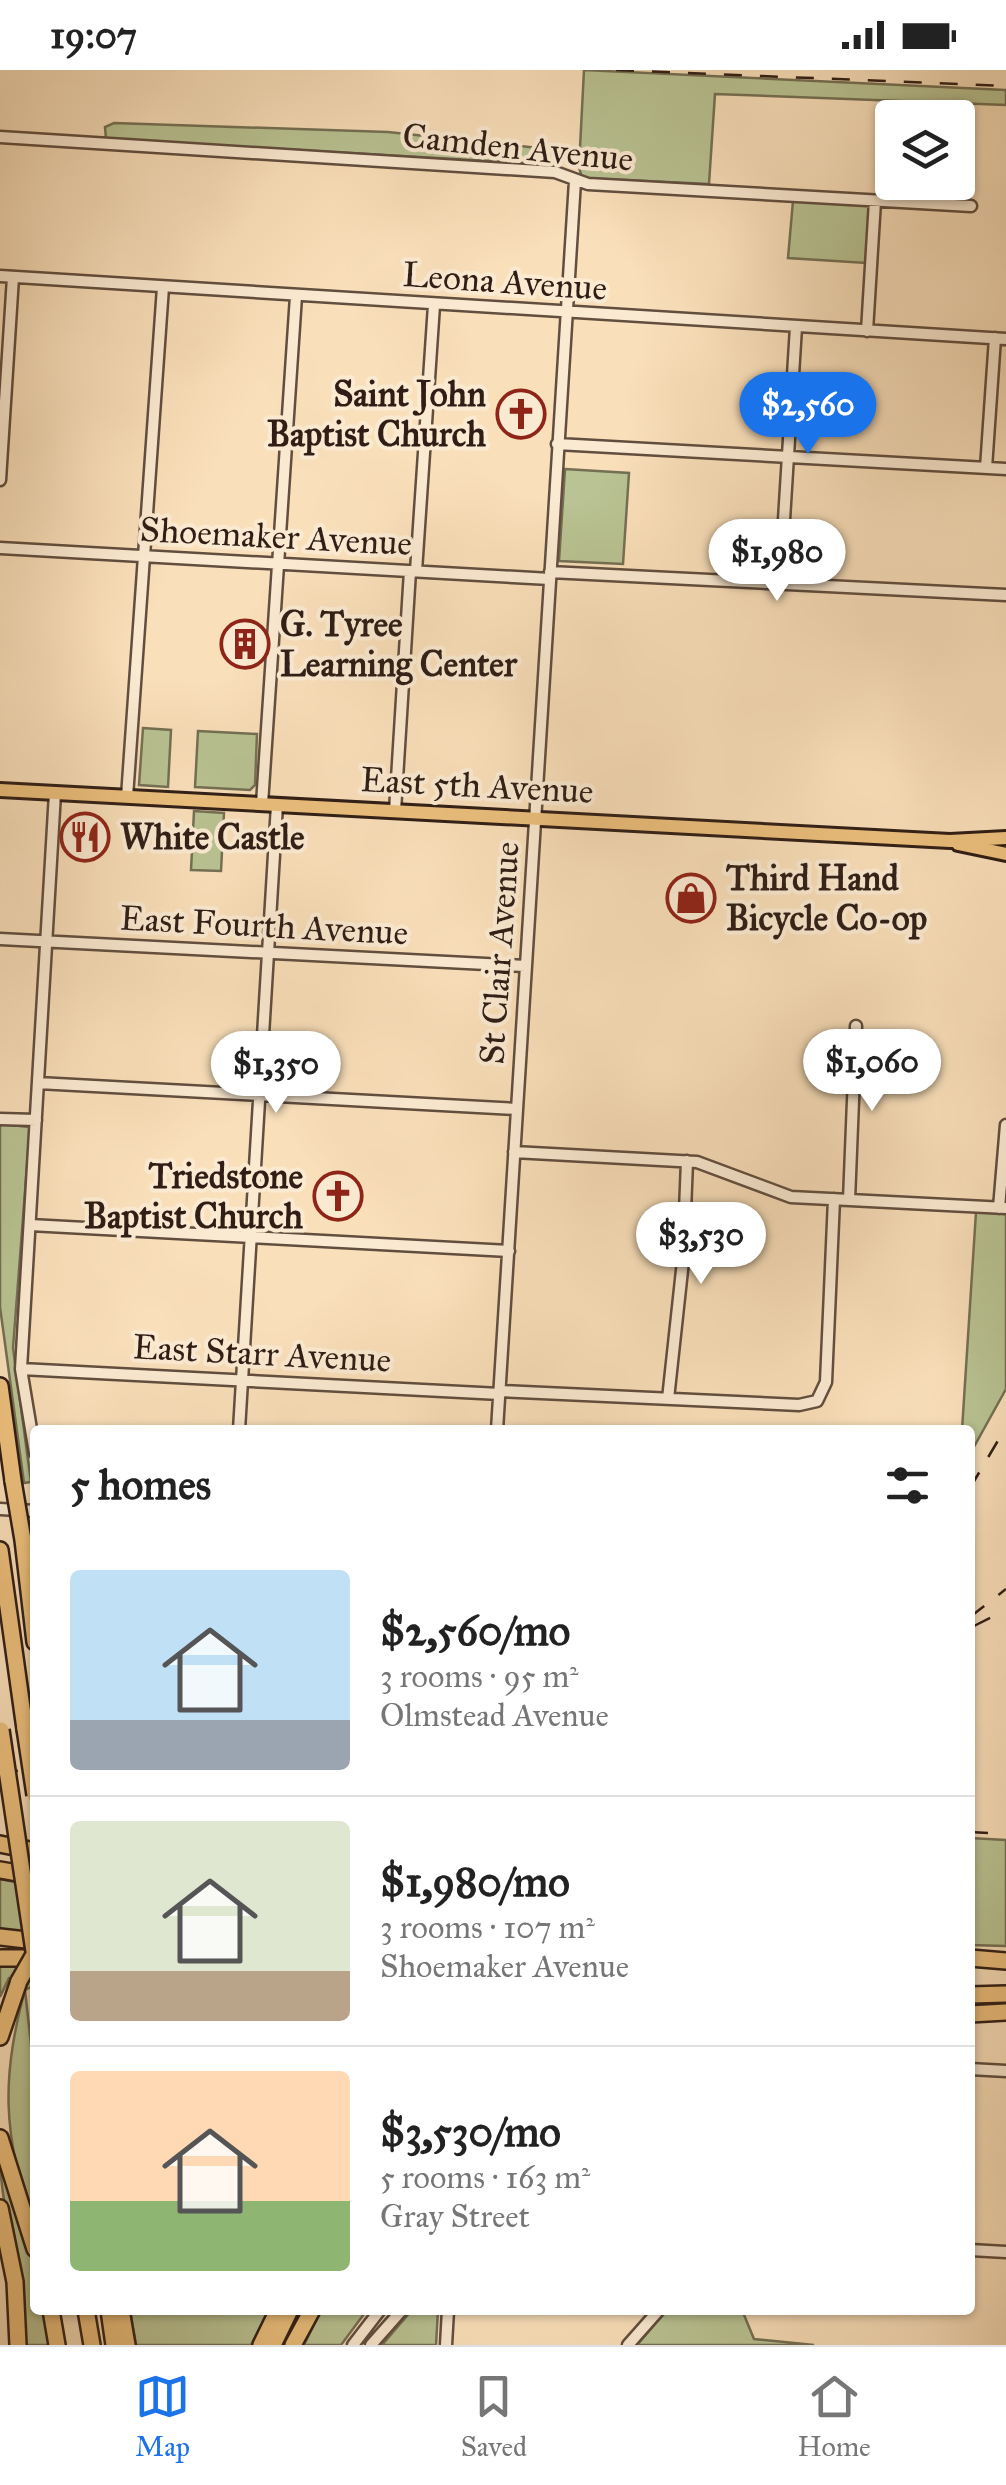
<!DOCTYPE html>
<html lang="en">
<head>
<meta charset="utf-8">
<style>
  :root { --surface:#fff; --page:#f2f2f2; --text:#222; --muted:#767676; --line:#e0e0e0; --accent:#1a73e8 }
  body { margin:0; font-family:"IM FELL Great Primer",serif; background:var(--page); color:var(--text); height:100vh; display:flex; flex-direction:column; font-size:38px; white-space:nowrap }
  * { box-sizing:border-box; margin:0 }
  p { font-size:32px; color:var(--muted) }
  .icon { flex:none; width:55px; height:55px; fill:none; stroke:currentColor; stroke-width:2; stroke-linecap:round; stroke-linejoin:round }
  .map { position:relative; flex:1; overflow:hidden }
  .panel { position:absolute; left:30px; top:1355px; width:945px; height:890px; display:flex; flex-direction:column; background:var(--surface); border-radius:10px; box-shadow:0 2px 8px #0004 }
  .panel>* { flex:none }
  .controls { position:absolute; left:875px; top:30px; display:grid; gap:20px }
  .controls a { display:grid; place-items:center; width:100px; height:100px; border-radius:10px; background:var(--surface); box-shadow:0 2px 8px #0004; font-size:50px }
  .price { position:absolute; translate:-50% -85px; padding:0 22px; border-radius:35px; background:#fff; color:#222; font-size:32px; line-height:65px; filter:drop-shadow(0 2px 5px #0008) }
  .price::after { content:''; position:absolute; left:50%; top:60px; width:30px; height:22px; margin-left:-15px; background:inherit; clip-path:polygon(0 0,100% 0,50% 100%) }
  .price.on { background:var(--accent); color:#fff }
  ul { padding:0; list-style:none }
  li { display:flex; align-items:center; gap:30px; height:250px; padding:0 40px }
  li+li { border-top:2px solid var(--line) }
  li span { display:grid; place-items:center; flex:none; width:280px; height:200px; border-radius:10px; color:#555 }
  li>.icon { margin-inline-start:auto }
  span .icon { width:120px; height:120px; fill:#fffc; stroke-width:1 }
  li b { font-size:42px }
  h2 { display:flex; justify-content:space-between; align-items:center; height:120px; padding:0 40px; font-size:42px }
  .status { display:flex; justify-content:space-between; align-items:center; height:70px; padding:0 50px; background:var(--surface); direction:ltr }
  .status svg { height:28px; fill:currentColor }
  .tabs { display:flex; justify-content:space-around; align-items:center; height:140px; border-top:2px solid var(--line); background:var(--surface); font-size:28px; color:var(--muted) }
  .tabs a { display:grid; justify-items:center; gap:5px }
  .tabs .on { color:var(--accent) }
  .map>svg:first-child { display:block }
  .green { fill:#b9c393; stroke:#747054; stroke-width:2.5 }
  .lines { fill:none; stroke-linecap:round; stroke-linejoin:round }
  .minor-casing { stroke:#624e3f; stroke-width:15 }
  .major-casing { stroke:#301e16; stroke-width:18 }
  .highway-casing { stroke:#301e16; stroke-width:20 }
  .minor { stroke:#fbead2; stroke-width:10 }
  .major { stroke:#ecc07d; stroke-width:12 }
  .highway { stroke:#ecc07d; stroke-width:15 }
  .rail { stroke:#301e16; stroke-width:2.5; stroke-dasharray:18 18; stroke-linecap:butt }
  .highway-bridge-casing { stroke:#301e16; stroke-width:20; stroke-linecap:butt }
  .highway-bridge { stroke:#ecc07d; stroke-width:15 }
  .labels { text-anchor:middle; stroke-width:8; stroke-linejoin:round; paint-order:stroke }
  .street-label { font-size:35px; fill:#301e16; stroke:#fbead2 }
  .poi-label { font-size:35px; font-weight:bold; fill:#301e16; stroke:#fbead2; text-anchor:start }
</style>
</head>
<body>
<div class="status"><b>19:07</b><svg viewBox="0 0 49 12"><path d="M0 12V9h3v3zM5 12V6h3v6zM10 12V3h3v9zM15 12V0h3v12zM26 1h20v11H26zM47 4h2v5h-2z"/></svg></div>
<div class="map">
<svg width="1006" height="2275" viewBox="0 0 1006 2275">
  <rect width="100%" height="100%" fill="#f9dfba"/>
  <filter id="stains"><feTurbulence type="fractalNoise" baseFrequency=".002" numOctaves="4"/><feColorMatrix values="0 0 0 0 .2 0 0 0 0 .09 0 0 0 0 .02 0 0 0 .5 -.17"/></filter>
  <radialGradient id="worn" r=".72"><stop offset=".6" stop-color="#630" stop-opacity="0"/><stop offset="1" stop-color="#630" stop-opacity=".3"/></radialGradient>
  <path class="green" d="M 584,0 L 1006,20 L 1006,35 L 715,24 L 709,114 L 582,108 L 579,97 Z
    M 114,53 L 388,62 L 557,80 L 558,95 L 106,69 L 105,57 Z
    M 793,131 L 874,136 L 866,193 L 788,188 Z
    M 565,399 L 629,403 L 623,494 L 559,491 Z
    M 143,658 L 171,660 L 168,717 L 139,715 Z
    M 198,661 L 257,664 L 255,715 L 250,720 L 195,717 Z
    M 194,741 L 224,743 L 221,801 L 191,800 Z
    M 0,1054 L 30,1057 L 13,1278 L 31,1412 L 24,1413 L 0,1237 Z
    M 976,1142 L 1006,1144 L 1006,1319 L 970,1384 L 970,1360 L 962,1360 Z
    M 970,1768 L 1006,1770 L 1006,1876 L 970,1875 Z
    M 0,1809 L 35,1816 L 35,1865 L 0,1862 Z
    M 0,1895 L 35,1895 L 35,1915 L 25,1920 L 35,2011 L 35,2161 C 2,2061 0,2010 28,1908 L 9,1908 L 0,1927 Z
    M 0,2084 L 35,2199 L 35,2240 L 45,2240 L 52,2275 L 25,2275 C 28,2210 0,2149 0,2084 Z
    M 130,2240 L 269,2240 L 251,2275 L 136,2275 Z
    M 321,2240 L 367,2240 L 341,2275 L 304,2275 Z
    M 412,2240 L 438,2240 L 436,2275 L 382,2275 Z
    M 667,2240 L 742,2240 L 754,2269 L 814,2275 L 637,2275 Z"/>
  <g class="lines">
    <g class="minor-casing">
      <path id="minor" d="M 0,67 L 555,102 L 588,114 L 971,136
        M 0,206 L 1006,269
        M 867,261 L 875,131
        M 557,374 L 1006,399
        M 986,398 L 995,268
        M 0,410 L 13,207
        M 0,478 L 550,509
        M 416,501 L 434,235
        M 550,502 L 1006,525
        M 780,514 L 796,257
        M 127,727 L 163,217
        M 262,734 L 296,226
        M 395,741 L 410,501
        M 0,869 L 525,896
        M 38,1013 L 517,1039
        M 0,1049 L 36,1050
        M 514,1082 L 697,1092 L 791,1127 L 1006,1138
        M 849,1130 L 856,956
        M 999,1138 L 1006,1055
        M 30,1155 L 509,1181
        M 21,1299 L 500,1324
        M 500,1321 L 799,1335 L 817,1331 L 826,1312 L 834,1129
        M 668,1329 L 683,1191 L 687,1091
        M 239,1360 L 277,735
        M 497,1360 L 575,111
        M 35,1383 L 21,1299 L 55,723
        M 0,1439 L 35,1441
        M 970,1999 L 1006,2001
        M 970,2180 L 1006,2182
        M 353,2275 L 380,2240
        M 371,2275 L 402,2240
        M 446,2275 L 448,2240
        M 628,2275 L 659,2240"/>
    </g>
    <g class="major-casing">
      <path id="major" d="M 0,720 L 950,771 L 1006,768
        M 958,774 L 1006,784"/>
    </g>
    <g class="highway-casing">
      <path id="highway" d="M 0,1316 L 13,1411
        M 23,1470 L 35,1572
        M 0,1480 L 25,1659
        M 0,1774 L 35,1781
        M 0,1800 L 35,1806
        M 0,1867 L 35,1871
        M 0,1888 L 35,1888
        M 970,1888 L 1006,1891
        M 970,1925 L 1006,1924
        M 970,1944 L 1006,1942
        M 0,1967 L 19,1911
        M 0,2068 L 35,2179
        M 0,2138 L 15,2212 L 18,2275
        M 51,2240 L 57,2275
        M 86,2240 L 92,2275
        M 109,2240 L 114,2275
        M 121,2240 L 127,2275
        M 261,2275 L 278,2240
        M 273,2275 L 290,2240
        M 293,2275 L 312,2240"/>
    </g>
    <use href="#minor" class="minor"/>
    <use href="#major" class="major"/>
    <use href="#highway" class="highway"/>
    <path class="rail" d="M 616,0 L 1006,16
      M 970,1418 L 1006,1357
      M 970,1547 L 1006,1519
      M 974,1556 L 1006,1540
      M 0,1700 L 35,1702
      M 970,1762 L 1006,1764"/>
    <g class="highway-bridge-casing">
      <path id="highway-bridge" d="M 13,1411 L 23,1470
        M 25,1659 L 35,1725
        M 1,1660 L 35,1888
        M 19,1911 L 35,1883"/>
    </g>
    <use href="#highway-bridge" class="highway-bridge"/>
  </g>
  <defs>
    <g id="church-ring" transform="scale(2.5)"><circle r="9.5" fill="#fbead2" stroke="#8f2418" stroke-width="1.5"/><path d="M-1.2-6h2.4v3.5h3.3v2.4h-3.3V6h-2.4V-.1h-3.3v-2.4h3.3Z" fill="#8f2418"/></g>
    <g id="building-ring" transform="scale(2.5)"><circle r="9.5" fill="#fbead2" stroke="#8f2418" stroke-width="1.5"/><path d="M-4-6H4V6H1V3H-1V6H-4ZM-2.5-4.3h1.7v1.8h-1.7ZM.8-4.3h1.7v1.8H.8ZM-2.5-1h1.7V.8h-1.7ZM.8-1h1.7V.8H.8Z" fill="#8f2418"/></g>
    <g id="restaurant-ring" transform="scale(2.5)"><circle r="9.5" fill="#fbead2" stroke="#8f2418" stroke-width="1.5"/><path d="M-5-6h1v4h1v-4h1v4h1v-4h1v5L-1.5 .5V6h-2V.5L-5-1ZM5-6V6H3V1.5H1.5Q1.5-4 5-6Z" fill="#8f2418"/></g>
    <g id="shop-ring" transform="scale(2.5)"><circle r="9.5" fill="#fbead2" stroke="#8f2418" stroke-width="1.5"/><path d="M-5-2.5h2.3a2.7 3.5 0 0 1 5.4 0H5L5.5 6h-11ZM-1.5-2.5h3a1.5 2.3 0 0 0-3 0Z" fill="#8f2418"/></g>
  </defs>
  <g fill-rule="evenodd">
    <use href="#church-ring" x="521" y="344"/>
    <use href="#building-ring" x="245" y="574"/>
    <use href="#restaurant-ring" x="85" y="767"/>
    <use href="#shop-ring" x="691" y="828"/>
    <use href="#church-ring" x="338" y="1126"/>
  </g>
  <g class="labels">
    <g class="street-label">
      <text transform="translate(518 77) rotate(6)" y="12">Camden Avenue</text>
      <text transform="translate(505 211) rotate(4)" y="12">Leona Avenue</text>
      <text transform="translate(276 466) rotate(3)" y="12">Shoemaker Avenue</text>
      <text transform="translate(477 715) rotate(3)" y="12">East 5th Avenue</text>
      <text transform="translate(264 855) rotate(3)" y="12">East Fourth Avenue</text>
      <text transform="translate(499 883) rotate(-86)" y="12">St Clair Avenue</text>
      <text transform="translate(262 1283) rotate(3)" y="12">East Starr Avenue</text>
    </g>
    <g class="poi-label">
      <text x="486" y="336" text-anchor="end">Saint John<tspan x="486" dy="40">Baptist Church</tspan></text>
      <text x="280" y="566">G. Tyree<tspan x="280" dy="40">Learning Center</tspan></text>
      <text x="120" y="779">White Castle</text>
      <text x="726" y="820">Third Hand<tspan x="726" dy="40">Bicycle Co-op</tspan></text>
      <text x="303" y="1118" text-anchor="end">Triedstone<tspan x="303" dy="40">Baptist Church</tspan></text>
    </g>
  </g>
  <rect width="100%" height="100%" filter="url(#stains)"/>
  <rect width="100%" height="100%" fill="url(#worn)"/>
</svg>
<div class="controls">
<a><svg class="icon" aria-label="layers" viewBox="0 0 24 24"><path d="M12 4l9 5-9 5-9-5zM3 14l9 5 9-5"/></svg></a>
</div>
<b class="price on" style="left:808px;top:387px">$2,560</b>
<b class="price" style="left:777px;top:534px">$1,980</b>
<b class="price" style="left:872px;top:1044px">$1,060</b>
<b class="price" style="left:276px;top:1046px">$1,350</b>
<b class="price" style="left:701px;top:1217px">$3,530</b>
<section class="panel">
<h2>5 homes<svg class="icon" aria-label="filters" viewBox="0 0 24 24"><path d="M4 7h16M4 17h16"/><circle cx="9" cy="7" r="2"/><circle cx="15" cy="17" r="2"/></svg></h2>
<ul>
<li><span style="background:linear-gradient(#bfe0f5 75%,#9aa5b1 0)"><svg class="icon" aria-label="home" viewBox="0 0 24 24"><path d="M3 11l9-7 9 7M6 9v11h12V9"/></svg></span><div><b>$2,560/mo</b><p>3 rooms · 95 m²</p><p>Olmstead Avenue</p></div></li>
<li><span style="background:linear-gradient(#dfe7d0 75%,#b9a48a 0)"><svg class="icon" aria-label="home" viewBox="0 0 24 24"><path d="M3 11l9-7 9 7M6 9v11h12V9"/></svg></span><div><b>$1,980/mo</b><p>3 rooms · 107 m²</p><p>Shoemaker Avenue</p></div></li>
<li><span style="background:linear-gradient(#ffd9b3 65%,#8fb573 0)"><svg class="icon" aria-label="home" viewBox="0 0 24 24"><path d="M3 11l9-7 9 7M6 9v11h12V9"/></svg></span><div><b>$3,530/mo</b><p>5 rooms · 163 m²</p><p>Gray Street</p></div></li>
</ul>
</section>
</div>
<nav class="tabs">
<a class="on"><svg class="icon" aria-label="map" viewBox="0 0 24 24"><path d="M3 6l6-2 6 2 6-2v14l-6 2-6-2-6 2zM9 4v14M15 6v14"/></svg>Map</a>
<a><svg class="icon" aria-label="saved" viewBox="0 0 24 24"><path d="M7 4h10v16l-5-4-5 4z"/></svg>Saved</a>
<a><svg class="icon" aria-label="home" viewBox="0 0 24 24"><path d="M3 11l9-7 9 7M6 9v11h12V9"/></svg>Home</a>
</nav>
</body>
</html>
